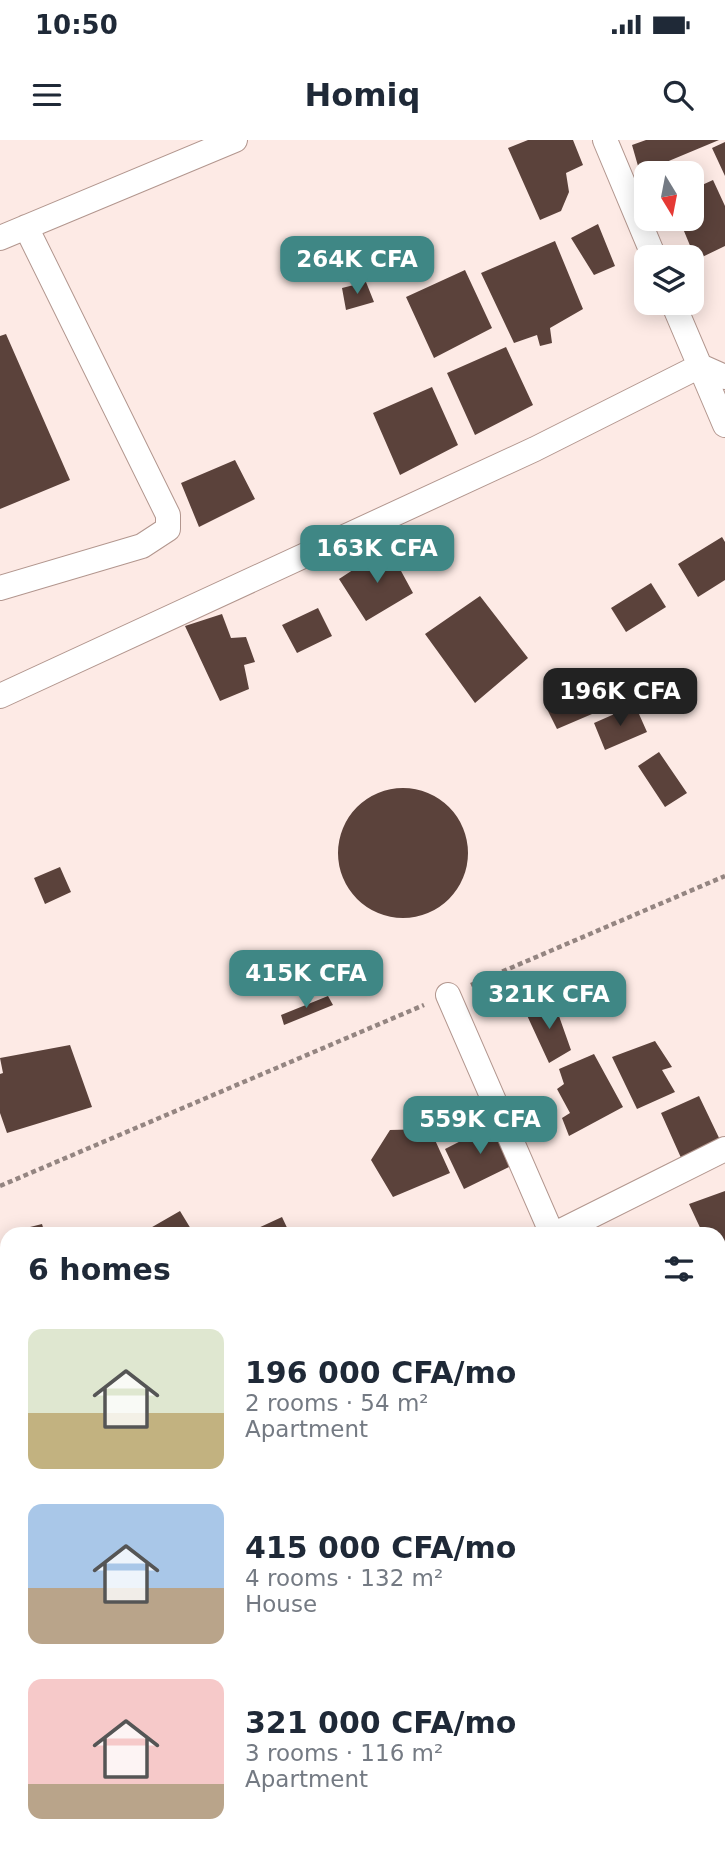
<!DOCTYPE html>
<html lang="en">
<head>
<meta charset="utf-8">
<style>
  :root { --surface:#fff; --page:#f6f6f7; --text:#1f2937; --muted:#747a83; --accent:#3f8785 }
  body { margin:0; font-family:"DejaVu Sans",sans-serif; background:var(--page); color:var(--text); height:100vh; display:flex; flex-direction:column; font-size:26px; white-space:nowrap }
  * { box-sizing:border-box; margin:0 }
  p { font-size:23px; color:var(--muted) }
  .icon { flex:none; width:38px; height:38px; fill:none; stroke:currentColor; stroke-width:2; stroke-linecap:round; stroke-linejoin:round }
  .map { position:relative; flex:1; overflow:hidden }
  .details { position:absolute; left:0px; top:1087px; width:726px; height:625px; display:flex; flex-direction:column; background:var(--surface); border-radius:21px 21px 0 0; box-shadow:0 4px 18px #0003 }
  .details>* { flex:none }
  .needle { width:46px; rotate:170deg }
  .controls { position:absolute; left:634px; top:21px; display:grid; gap:14px }
  .controls a { display:grid; place-items:center; width:70px; height:70px; border-radius:14px; background:var(--surface); box-shadow:0 4px 18px #0003; font-size:35px }
  .price { position:absolute; translate:-50% -60px; padding:0 16px; border-radius:14px; background:var(--accent); color:#fff; font-size:23px; line-height:46px; filter:drop-shadow(0 2px 4px #0008) }
  .price::after { content:''; position:absolute; left:50%; top:42px; width:21px; height:16px; margin-left:-10px; background:inherit; clip-path:polygon(0 0,100% 0,50% 100%) }
  .price.on { background:#222; color:#fff }
  ul { padding:0; list-style:none }
  li { display:flex; align-items:center; gap:21px; height:175px; padding:0 28px }
  li span { display:grid; place-items:center; flex:none; width:196px; height:140px; border-radius:14px; color:#555 }
  li>.icon { margin-inline-start:auto }
  span .icon { width:84px; height:84px; fill:#fffc; stroke-width:1 }
  li b { font-size:30px }
  h2 { display:flex; justify-content:space-between; align-items:center; height:84px; padding:0 28px; font-size:30px }
  .status { display:flex; justify-content:space-between; align-items:center; height:49px; padding:0 35px; background:var(--surface); direction:ltr }
  .status svg { height:19px; fill:currentColor }
  header { display:flex; justify-content:space-between; align-items:center; height:91px; padding:0 28px; background:var(--surface); font-size:32px; font-weight:600 }
  .map>svg:first-child { display:block }
  .building { fill:#5b423b }
  .lines { fill:none; stroke-linecap:round; stroke-linejoin:round }
  .street-casing { stroke:#b2968e; stroke-width:26 }
  .path { stroke:#948581; stroke-width:4.5; stroke-dasharray:5 3.5; stroke-linecap:butt }
  .street { stroke:#fff; stroke-width:24 }
</style>
</head>
<body>
<div class="status"><b>10:50</b><svg viewBox="0 0 49 12"><path d="M0 12V9h3v3zM5 12V6h3v6zM10 12V3h3v9zM15 12V0h3v12zM26 1h20v11H26zM47 4h2v5h-2z"/></svg></div>
<header><svg class="icon" aria-label="menu" viewBox="0 0 24 24"><path d="M4 6h16M4 12h16M4 18h16"/></svg>Homiq<svg class="icon" aria-label="search" viewBox="0 0 24 24"><circle cx="10" cy="10" r="6"/><path d="M15 15l6 6"/></svg></header>
<div class="map">
<svg width="725" height="1710" viewBox="0 0 725 1710">
  <rect width="100%" height="100%" fill="#fdeae5"/>
  <path class="building" d="M 528,0 L 573,0 L 583,25 L 566,33 L 569,52 L 561,71 L 540,80 L 508,8 Z
    M 646,0 L 719,0 L 640,33 L 632,5 Z
    M 725,2 L 725,36 L 712,8 Z
    M 713,40 L 725,66 L 725,106 L 696,120 L 679,79 L 691,79 L 691,50 Z
    M 598,84 L 615,126 L 594,135 L 571,98 Z
    M 555,101 L 583,169 L 550,188 L 552,203 L 540,206 L 537,195 L 514,203 L 481,133 Z
    M 465,130 L 492,188 L 434,218 L 406,157 Z
    M 366,142 L 374,162 L 346,170 L 342,148 Z
    M 6,194 L 70,340 L 0,369 L 0,196 Z
    M 506,207 L 533,265 L 475,295 L 447,233 Z
    M 432,247 L 458,305 L 400,335 L 373,273 Z
    M 235,320 L 255,359 L 199,387 L 181,343 Z
    M 722,397 L 725,402 L 725,440 L 698,457 L 678,424 Z
    M 388,407 L 413,453 L 366,481 L 339,439 Z
    M 651,443 L 666,467 L 626,492 L 611,468 Z
    M 480,456 L 528,518 L 475,563 L 425,494 Z
    M 318,468 L 332,496 L 297,513 L 282,485 Z
    M 222,474 L 231,498 L 246,497 L 255,522 L 244,525 L 249,549 L 220,561 L 185,486 Z
    M 588,545 L 599,571 L 557,589 L 546,567 Z
    M 635,565 L 647,592 L 605,610 L 594,583 Z
    M 659,612 L 687,653 L 665,667 L 638,626 Z
    M338 713a65 65 0 1 1 130 0a65 65 0 1 1-130 0Z
    M 60,727 L 71,752 L 45,764 L 34,738 Z
    M 328,856 L 333,865 L 284,885 L 281,875 Z
    M 554,862 L 571,910 L 549,923 L 525,871 Z
    M 655,901 L 672,927 L 662,930 L 675,952 L 637,969 L 612,917 Z
    M 70,905 L 92,967 L 7,993 L 0,973 L 0,934 L 3,933 L 0,918 Z
    M 594,914 L 623,967 L 569,996 L 562,978 L 570,973 L 557,949 L 564,944 L 559,929 Z
    M 699,956 L 721,1002 L 682,1020 L 661,973 Z
    M 496,983 L 515,1024 L 464,1049 L 445,1009 Z
    M 430,989 L 450,1033 L 393,1057 L 371,1020 L 390,990 Z
    M 725,1051 L 725,1143 L 719,1130 L 719,1094 L 703,1094 L 689,1064 Z
    M 180,1071 L 194,1094 L 140,1094 Z
    M 282,1077 L 290,1094 L 258,1094 L 256,1089 Z
    M 42,1084 L 45,1094 L 19,1094 L 18,1090 Z
    M 0,1229 L 7,1237 L 7,1276 L 0,1282 Z
    M 7,1561 L 7,1594 L 0,1584 L 0,1565 Z
    M 725,1662 L 725,1683 L 719,1664 Z
    M 20,1704 L 61,1704 L 64,1710 L 23,1710 Z
    M 668,1704 L 716,1704 L 718,1710 L 670,1710 Z"/>
  <g class="lines">
    <g class="street-casing">
      <path id="street" d="M 605,0 L 654,117
        M 0,98 L 235,0
        M 673,163 L 725,285
        M 0,448 L 142,406 L 168,389 L 168,375 L 26,87
        M 0,556 L 535,309 L 700,226 L 725,237
        M 448,855 L 552,1094
        M 555,1094 L 725,1009
        M 0,1197 L 7,1208
        M 719,1236 L 725,1234
        M 0,1345 L 7,1352
        M 0,1696 L 7,1690
        M 279,1704 L 282,1710"/>
    </g>
    <path class="path" d="M 471,845 L 725,736
      M 0,1046 L 424,865"/>
    <use href="#street" class="street"/>
  </g>
</svg>
<div class="controls">
<a><svg class="needle" viewBox="-14 -14 28 28"><path d="M0-13l5 13h-10z" fill="#e53935"/><path d="M0 13l5-13h-10z" fill="#747a83"/></svg></a>
<a><svg class="icon" aria-label="layers" viewBox="0 0 24 24"><path d="M12 4l9 5-9 5-9-5zM3 14l9 5 9-5"/></svg></a>
</div>
<b class="price" style="left:357px;top:156px">264K CFA</b>
<b class="price" style="left:377px;top:445px">163K CFA</b>
<b class="price on" style="left:620px;top:588px">196K CFA</b>
<b class="price" style="left:306px;top:870px">415K CFA</b>
<b class="price" style="left:549px;top:891px">321K CFA</b>
<b class="price" style="left:480px;top:1016px">559K CFA</b>
<section class="details">
<h2>6 homes<svg class="icon" aria-label="filters" viewBox="0 0 24 24"><path d="M4 7h16M4 17h16"/><circle cx="9" cy="7" r="2"/><circle cx="15" cy="17" r="2"/></svg></h2>
<ul>
<li><span style="background:linear-gradient(#dfe7d0 60%,#c2b280 0)"><svg class="icon" aria-label="home" viewBox="0 0 24 24"><path d="M3 11l9-7 9 7M6 9v11h12V9"/></svg></span><div><b>196 000 CFA/mo</b><p>2 rooms · 54 m²</p><p>Apartment</p></div></li>
<li><span style="background:linear-gradient(#a9c7e8 60%,#b9a48a 0)"><svg class="icon" aria-label="home" viewBox="0 0 24 24"><path d="M3 11l9-7 9 7M6 9v11h12V9"/></svg></span><div><b>415 000 CFA/mo</b><p>4 rooms · 132 m²</p><p>House</p></div></li>
<li><span style="background:linear-gradient(#f6c9c9 75%,#b9a48a 0)"><svg class="icon" aria-label="home" viewBox="0 0 24 24"><path d="M3 11l9-7 9 7M6 9v11h12V9"/></svg></span><div><b>321 000 CFA/mo</b><p>3 rooms · 116 m²</p><p>Apartment</p></div></li>
</ul>
</section>
</div>
</body>
</html>
